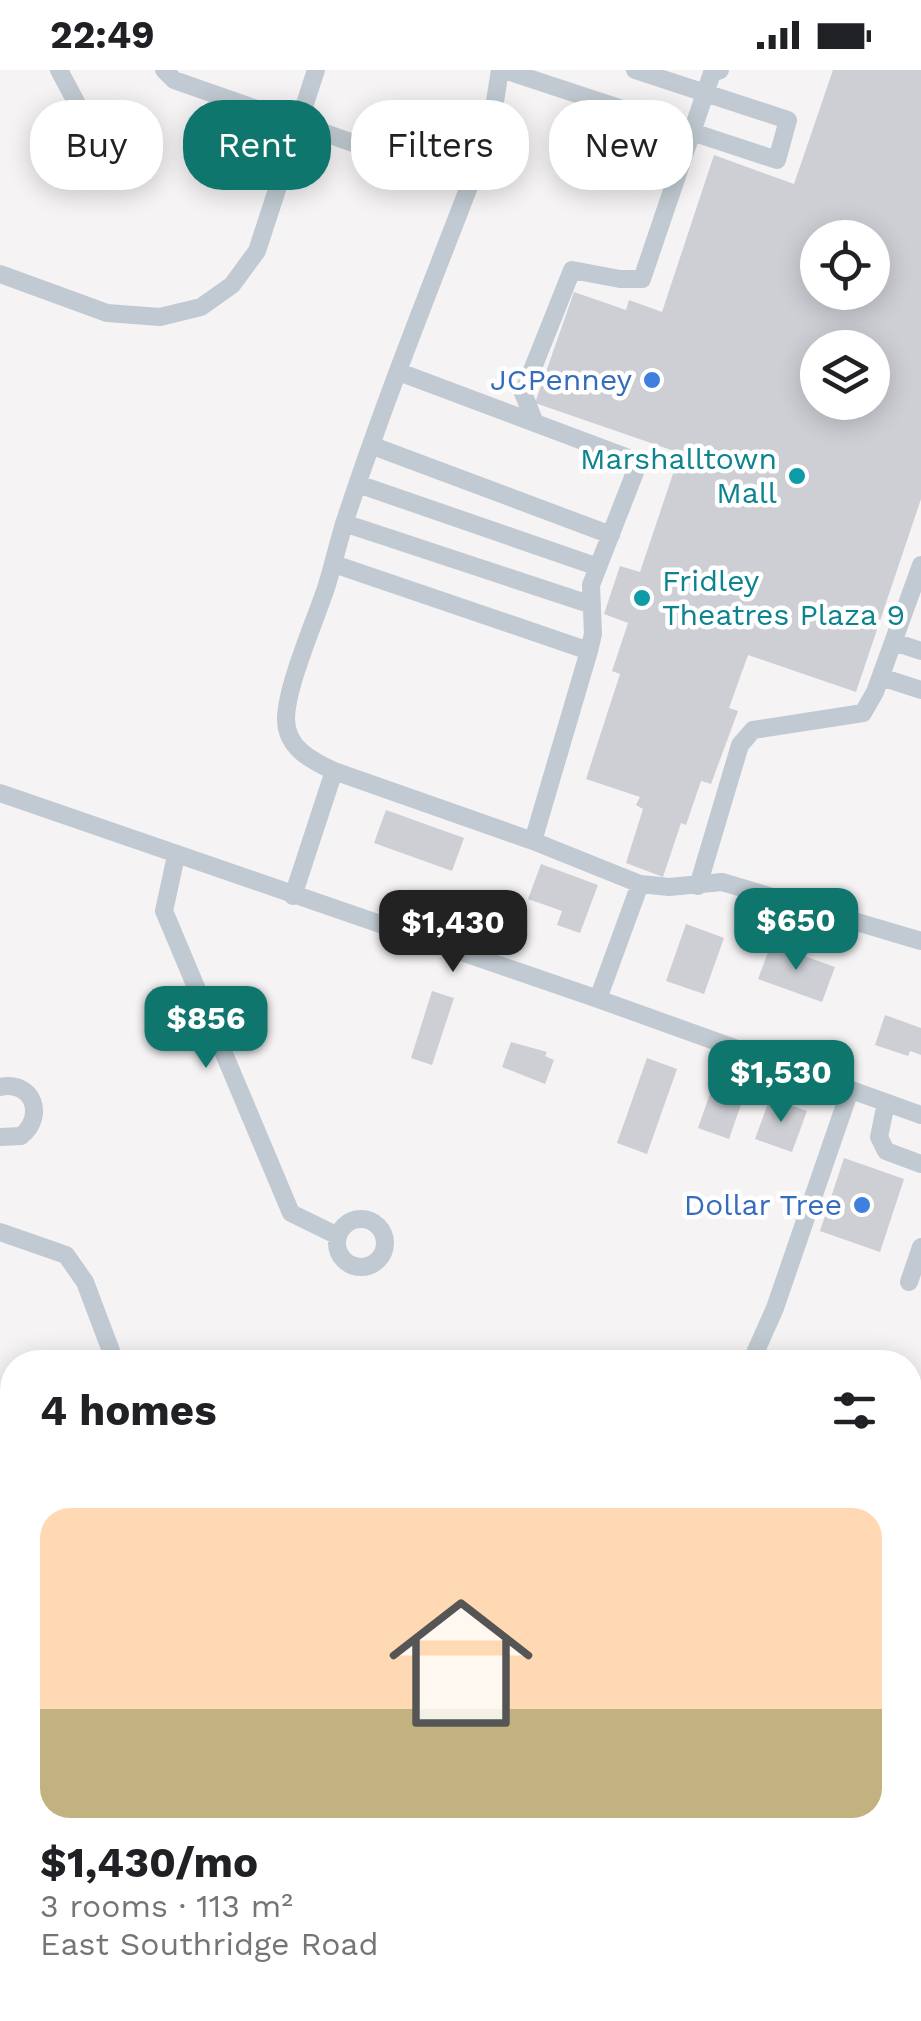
<!DOCTYPE html>
<html lang="en">
<head>
<meta charset="utf-8">
<style>
  :root { --surface:#fff; --page:#f6f6f6; --text:#202124; --muted:#757577; --accent:#0f766e }
  body { margin:0; font-family:"Work Sans",sans-serif; background:var(--page); color:var(--text); height:100vh; display:flex; flex-direction:column; font-size:38px; white-space:nowrap }
  * { box-sizing:border-box; margin:0 }
  p { font-size:32px; color:var(--muted) }
  .icon { flex:none; width:55px; height:55px; fill:none; stroke:currentColor; stroke-width:2; stroke-linecap:round; stroke-linejoin:round }
  .map { position:relative; flex:1; overflow:hidden }
  .drawer { position:absolute; left:0px; top:1280px; width:922px; height:672px; display:flex; flex-direction:column; background:var(--surface); border-radius:40px 40px 0 0; box-shadow:0 5px 25px #0003 }
  .drawer>* { flex:none }
  .hud { position:absolute; left:30px; top:30px; width:862px; height:90px; display:flex; gap:20px }
  .fabs { position:absolute; left:800px; top:150px; display:grid; gap:20px }
  .fabs a { display:grid; place-items:center; width:90px; height:90px; border-radius:50%; background:var(--surface); box-shadow:0 5px 25px #0003; font-size:50px }
  .price { position:absolute; translate:-50% -85px; padding:0 22px; border-radius:20px; background:var(--accent); color:#fff; font-size:32px; line-height:65px; filter:drop-shadow(0 2px 5px #0008) }
  .price::after { content:''; position:absolute; left:50%; top:60px; width:30px; height:22px; margin-left:-15px; background:inherit; clip-path:polygon(0 0,100% 0,50% 100%) }
  .price.active { background:#222; color:#fff }
  ul { padding:0; list-style:none }
  li { display:grid; align-content:center; gap:20px; height:530px; padding:0 40px }
  li span { display:grid; place-items:center; height:310px; border-radius:30px; color:#555 }
  li>.icon { margin-inline-start:auto }
  span .icon { width:180px; height:180px; fill:#fffc; stroke-width:1 }
  li b { font-size:42px }
  h2 { display:flex; justify-content:space-between; align-items:center; height:120px; padding:0 40px; font-size:42px }
  .chip { padding:0 35px; border-radius:40px; background:var(--surface); box-shadow:0 5px 25px #0003; font-size:35px; line-height:90px }
  .chip.active { background:var(--accent); color:#fff }
  .status { display:flex; justify-content:space-between; align-items:center; height:70px; padding:0 50px; background:var(--surface); direction:ltr }
  .status svg { height:28px; fill:currentColor }
  .map>svg:first-child { display:block }
  .building { fill:#cdcfd5; fill-rule:evenodd }
  .lines { fill:none; stroke-linecap:round; stroke-linejoin:round }
  .minor { stroke:#c1cad2; stroke-width:18 }
  .major { stroke:#b3c2d1; stroke-width:22 }
  .shop-dot { fill:#3f7fe0; stroke:#fff; stroke-width:4 }
  .culture-dot { fill:#0f9aa8; stroke:#fff; stroke-width:4 }
  .labels { text-anchor:middle; stroke-width:9; stroke-linejoin:round; paint-order:stroke }
  .shop-label { font-size:30px; fill:#366cbe; stroke:#fff; text-anchor:end }
  .culture-label { font-size:30px; fill:#0d838f; stroke:#fff; text-anchor:end }
</style>
</head>
<body>
<div class="status"><b>22:49</b><svg viewBox="0 0 49 12"><path d="M0 12V9h3v3zM5 12V6h3v6zM10 12V3h3v9zM15 12V0h3v12zM26 1h20v11H26zM47 4h2v5h-2z"/></svg></div>
<div class="map">
<svg width="921" height="1951" viewBox="0 0 921 1951">
  <rect width="100%" height="100%" fill="#f5f3f3"/>
  <path class="building" d="M 833,0 L 921,0 L 921,429 L 856,622 L 748,585 L 729,638 L 738,641 L 711,714 L 701,711 L 686,755 L 681,753 L 663,807 L 626,793 L 643,739 L 636,735 L 640,727 L 586,709 L 620,604 L 612,601 L 628,553 L 604,544 L 620,496 L 640,502 L 680,383 L 535,333 L 574,222 L 626,240 L 629,230 L 662,242 L 714,85 L 794,114 ZM 818,168 L 872,168 L 872,222 L 818,222 ZM 818,278 L 872,278 L 872,332 L 818,332 Z
    M 386,740 L 464,768 L 452,801 L 374,773 Z
    M 541,794 L 598,815 L 580,863 L 557,855 L 562,841 L 528,829 Z
    M 686,854 L 724,868 L 704,924 L 666,911 Z
    M 771,874 L 835,897 L 822,932 L 758,909 Z
    M 432,921 L 454,928 L 432,995 L 411,988 Z
    M 885,945 L 921,958 L 921,985 L 910,981 L 908,986 L 875,975 Z
    M 511,972 L 547,982 L 545,986 L 554,990 L 545,1014 L 502,997 Z
    M 647,988 L 677,999 L 647,1084 L 617,1073 Z
    M 714,1012 L 745,1023 L 729,1069 L 698,1058 Z
    M 770,1028 L 807,1041 L 792,1082 L 755,1069 Z
    M 844,1088 L 904,1109 L 880,1182 L 820,1161 Z"/>
  <g class="lines">
    <path class="minor" d="M 59,0 L 109,94
      M 164,0 L 174,10 L 470,114
      M 504,0 L 777,90 L 788,50 L 635,0
      M 720,0 L 712,3 L 642,209 L 620,209 L 572,200 L 523,323 L 535,353 L 639,392 L 591,515 L 593,564 L 589,581 L 533,771 L 640,814 L 669,817 L 722,812 L 921,871
      M 0,204 L 107,243 L 160,247 L 201,237 L 232,215 L 257,181 L 316,0
      M 399,302 L 535,353
      M 373,376 L 611,465
      M 358,414 L 598,497
      M 344,453 L 592,535
      M 334,494 L 589,581
      M 894,572 L 921,581
      M 881,607 L 921,620
      M 334,701 C 312,691 286,678 286,649 C 286,617 315,551 326,518 C 333,496 338,473 345,451 C 382,337 427,226 470,114 L 486,88 L 500,0
      M 0,723 L 598,929 L 921,1045
      M 176,786 L 164,841 L 291,1143 L 338,1166
      M 698,816 L 740,675 L 753,660 L 863,643 L 875,622 L 921,495
      M 293,826 L 334,701 L 533,771
      M 598,929 L 640,814
      M 0,1017 C 33,1010 46,1046 21,1066 L 0,1067
      M 886,1033 L 879,1067 L 886,1081 L 921,1094
      M337 1173a24 24 0 1 1 48 0a24 24 0 1 1-48 0Z
      M 0,1162 L 66,1185 L 85,1212 L 111,1281 L 108,1292
      M 909,1212 L 921,1177
      M 751,1292 L 775,1238 L 850,1020
      M 0,1338 L 12,1336
      M 910,1439 L 921,1443
      M 0,1476 L 12,1481
      M 0,1724 L 12,1728
      M 910,1743 L 921,1709
      M 910,1920 L 921,1924
      M 582,1951 L 586,1940"/>
    <path class="major" d="M 910,1525 L 921,1491
      M 774,1951 L 777,1940"/>
  </g>
  <g class="shop-dot">
    <circle cx="652" cy="310" r="10"/>
    <circle cx="862" cy="1135" r="10"/>
  </g>
  <g class="culture-dot">
    <circle cx="797" cy="406" r="10"/>
    <circle cx="642" cy="528" r="10"/>
  </g>
  <g class="labels">
    <g class="shop-label">
      <text x="632" y="320">JCPenney</text>
      <text x="842" y="1145">Dollar Tree</text>
    </g>
    <g class="culture-label">
      <text x="777" y="399">Marshalltown<tspan x="777" dy="34">Mall</tspan></text>
      <text x="662" y="521" text-anchor="start">Fridley<tspan x="662" dy="34">Theatres Plaza 9</tspan></text>
    </g>
  </g>
</svg>
<div class="fabs">
<a><svg class="icon" aria-label="locate" viewBox="0 0 24 24"><circle cx="12" cy="12" r="6"/><path d="M12 2v4M12 18v4M2 12h4M18 12h4"/></svg></a>
<a><svg class="icon" aria-label="layers" viewBox="0 0 24 24"><path d="M12 4l9 5-9 5-9-5zM3 14l9 5 9-5"/></svg></a>
</div>
<b class="price" style="left:796px;top:903px">$650</b>
<b class="price active" style="left:453px;top:905px">$1,430</b>
<b class="price" style="left:206px;top:1001px">$856</b>
<b class="price" style="left:781px;top:1055px">$1,530</b>
<div class="hud">
<a class="chip">Buy</a>
<a class="chip active">Rent</a>
<a class="chip">Filters</a>
<a class="chip">New</a>
</div>
<section class="drawer">
<h2>4 homes<svg class="icon" aria-label="filters" viewBox="0 0 24 24"><path d="M4 7h16M4 17h16"/><circle cx="9" cy="7" r="2"/><circle cx="15" cy="17" r="2"/></svg></h2>
<ul>
<li><span style="background:linear-gradient(#ffd9b3 65%,#c2b280 0)"><svg class="icon" aria-label="home" viewBox="0 0 24 24"><path d="M3 11l9-7 9 7M6 9v11h12V9"/></svg></span><div><b>$1,430/mo</b><p>3 rooms · 113 m²</p><p>East Southridge Road</p></div></li>
</ul>
</section>
</div>
</body>
</html>
